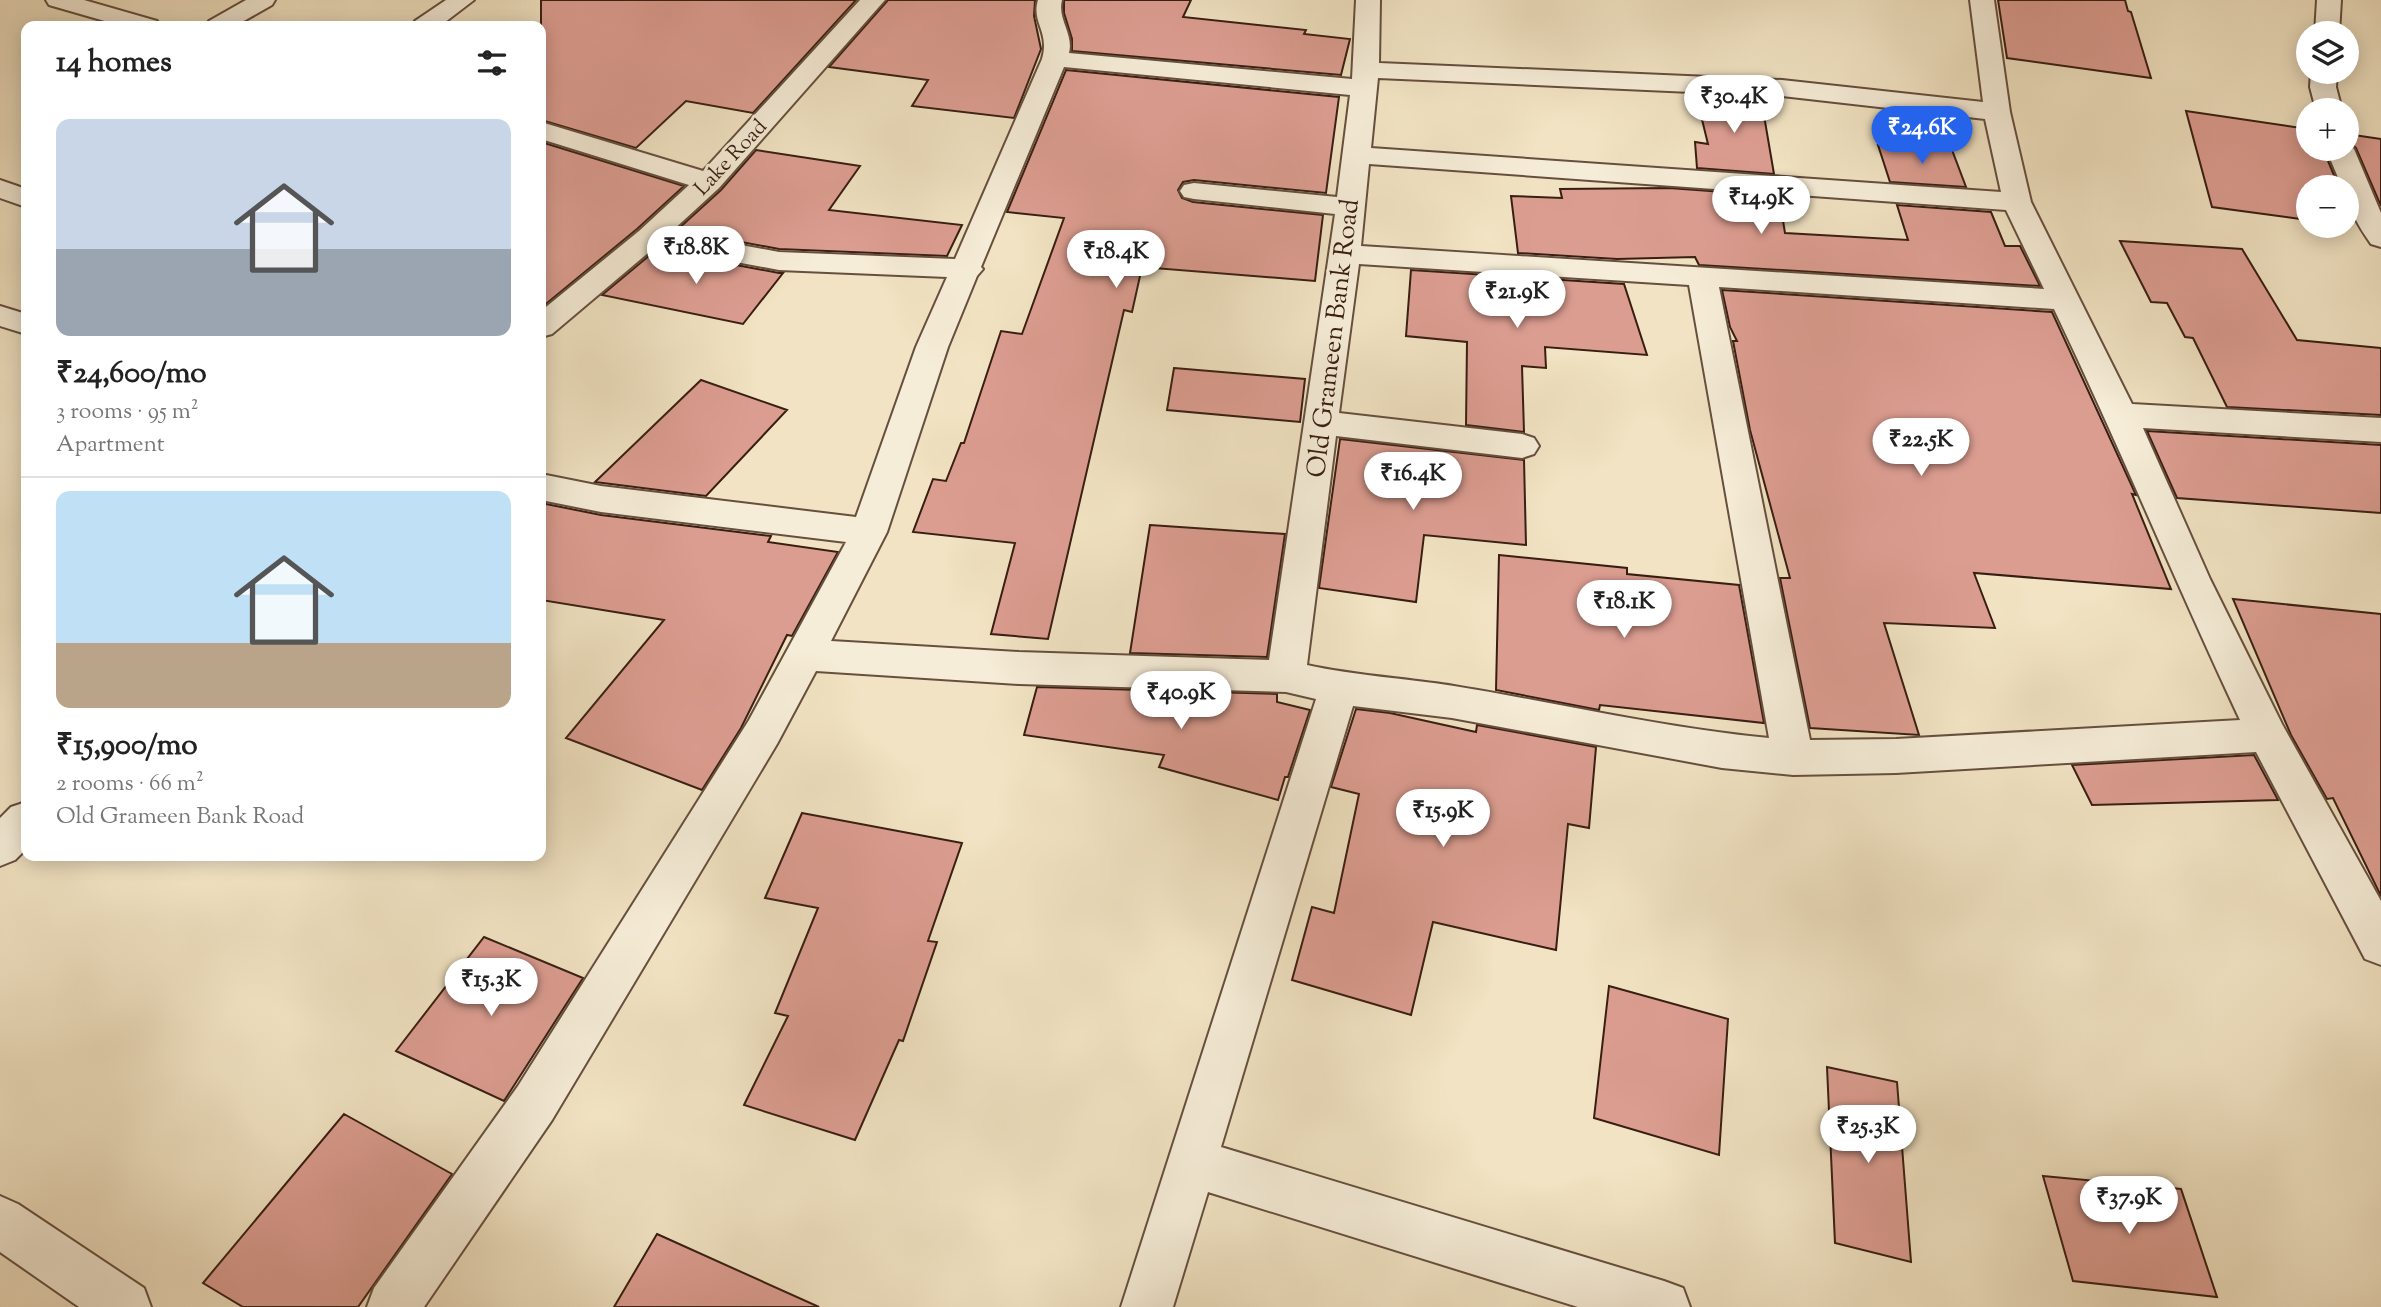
<!DOCTYPE html>
<html lang="en">
<head>
<meta charset="utf-8">
<style>
  :root { --surface:#fff; --page:#f2f2f2; --text:#222; --muted:#767676; --line:#e0e0e0; --accent:#2563eb }
  body { margin:0; font-family:"Sorts Mill Goudy",serif; background:var(--page); color:var(--text); height:100vh; display:flex; flex-direction:column; font-size:26px; white-space:nowrap }
  * { box-sizing:border-box; margin:0 }
  p { font-size:23px; color:var(--muted) }
  .icon { flex:none; width:38px; height:38px; fill:none; stroke:currentColor; stroke-width:2; stroke-linecap:round; stroke-linejoin:round }
  .map { position:relative; flex:1; overflow:hidden }
  .drawer { position:absolute; left:21px; top:21px; width:525px; height:840px; display:flex; flex-direction:column; background:var(--surface); border-radius:14px; box-shadow:0 4px 18px #0003 }
  .drawer>* { flex:none }
  .tools { position:absolute; left:2296px; top:21px; display:grid; gap:14px }
  .tools a { display:grid; place-items:center; width:63px; height:63px; border-radius:50%; background:var(--surface); box-shadow:0 4px 18px #0003; font-size:35px }
  .price { position:absolute; translate:-50% -60px; padding:0 16px; border-radius:24px; background:#fff; color:#222; font-size:23px; line-height:46px; filter:drop-shadow(0 2px 4px #0008) }
  .price::after { content:''; position:absolute; left:50%; top:42px; width:21px; height:16px; margin-left:-10px; background:inherit; clip-path:polygon(0 0,100% 0,50% 100%) }
  .price.current { background:var(--accent); color:#fff }
  ul { padding:0; list-style:none }
  li { display:grid; align-content:center; gap:14px; height:371px; padding:0 35px }
  li+li { border-top:2px solid var(--line) }
  li span { display:grid; place-items:center; height:217px; border-radius:14px; color:#555 }
  li>.icon { margin-inline-start:auto }
  span .icon { width:126px; height:126px; fill:#fffc; stroke-width:1 }
  li b { font-size:30px }
  h2 { display:flex; justify-content:space-between; align-items:center; height:84px; padding:0 35px; font-size:30px }
  .map>svg:first-child { display:block }
  .building { fill:#dc9d91; stroke:#381e12; stroke-width:2 }
  .lines { fill:none; stroke-linecap:round; stroke-linejoin:round }
  .minor-casing { stroke:#664f3e; stroke-width:4 }
  .minor { fill:#f6edd8; fill-rule:evenodd }
  .labels { text-anchor:middle; stroke-width:6; stroke-linejoin:round; paint-order:stroke }
  .far-street-label { font-size:21px; fill:#381e12; stroke:#f6edd8 }
  .street-label { font-size:26px; fill:#381e12; stroke:#f6edd8 }
</style>
</head>
<body>
<div class="map">
<svg width="2381" height="1307" viewBox="0 0 2381 1307">
  <rect width="100%" height="100%" fill="#f1e3c3"/>
  <filter id="stains"><feTurbulence type="fractalNoise" baseFrequency=".00286" numOctaves="4"/><feColorMatrix values="0 0 0 0 .2 0 0 0 0 .09 0 0 0 0 .02 0 0 0 .5 -.17"/></filter>
  <radialGradient id="worn" r=".72"><stop offset=".6" stop-color="#630" stop-opacity="0"/><stop offset="1" stop-color="#630" stop-opacity=".3"/></radialGradient>
  <path class="building" d="M 541,0 L 856,0 L 753,113 L 686,101 L 636,148 L 541,120 Z
    M 888,0 L 1035,0 L 1034,16 L 1041,49 L 1014,118 L 912,106 L 928,80 L 829,67 Z
    M 1064,0 L 1191,0 L 1183,17 L 1306,30 L 1304,34 L 1350,39 L 1341,75 L 1072,51 L 1072,39 L 1064,13 Z
    M 1998,0 L 2125,0 L 2128,11 L 2131,12 L 2151,78 L 2007,58 Z
    M 1066,70 L 1339,97 L 1326,193 L 1194,180 L 1183,182 L 1178,190 L 1182,198 L 1193,202 L 1323,215 L 1315,281 L 1142,267 L 1132,312 L 1124,310 L 1048,639 L 991,634 L 1015,543 L 913,532 L 933,479 L 946,481 L 961,443 L 964,443 L 1001,331 L 1022,334 L 1064,218 L 1007,212 Z
    M 1696,95 L 1761,98 L 1774,174 L 1697,168 L 1695,142 L 1708,144 Z
    M 2186,111 L 2308,129 L 2308,149 L 2323,149 L 2339,187 L 2308,187 L 2308,220 L 2212,207 Z
    M 2347,134 L 2381,139 L 2381,206 L 2356,148 L 2347,139 Z
    M 541,142 L 684,186 L 637,229 L 541,308 Z
    M 1878,145 L 1952,150 L 1966,187 L 1890,182 Z
    M 756,150 L 860,166 L 829,210 L 962,225 L 947,256 L 779,249 L 677,230 L 721,190 Z
    M 1669,188 L 1779,196 L 1785,233 L 1908,240 L 1897,205 L 1991,212 L 2005,246 L 2020,246 L 2040,286 L 1699,265 L 1695,257 L 1617,259 L 1518,253 L 1511,196 L 1562,198 L 1560,189 Z
    M 2120,241 L 2242,249 L 2297,340 L 2381,348 L 2381,415 L 2227,407 L 2193,338 L 2185,337 L 2167,303 L 2151,302 Z
    M 656,250 L 779,273 L 783,273 L 743,324 L 602,295 Z
    M 1411,270 L 1624,284 L 1647,355 L 1545,347 L 1546,368 L 1522,366 L 1524,432 L 1466,425 L 1467,342 L 1406,336 Z
    M 1722,290 L 2052,312 L 2136,495 L 2132,494 L 2171,589 L 1974,573 L 1995,628 L 1884,623 L 1919,735 L 1810,728 L 1780,578 L 1790,578 L 1750,430 L 1733,341 L 1737,341 L 1730,327 Z
    M 1174,368 L 1305,379 L 1300,422 L 1167,410 Z
    M 701,380 L 787,410 L 706,496 L 595,482 Z
    M 2147,431 L 2381,445 L 2381,513 L 2177,498 Z
    M 1340,439 L 1524,460 L 1526,545 L 1424,535 L 1416,602 L 1319,588 Z
    M 541,503 L 601,515 L 771,536 L 768,542 L 838,552 L 792,636 L 787,635 L 741,728 L 702,790 L 566,738 L 664,620 L 541,600 Z
    M 1150,525 L 1285,534 L 1267,657 L 1130,653 Z
    M 1499,555 L 1627,568 L 1627,574 L 1739,585 L 1764,723 L 1600,705 L 1599,710 L 1496,690 Z
    M 2233,599 L 2381,614 L 2381,896 L 2333,798 L 2327,799 L 2291,735 Z
    M 1037,687 L 1277,694 L 1277,702 L 1310,710 L 1288,777 L 1285,777 L 1278,800 L 1159,767 L 1164,755 L 1024,735 Z
    M 1356,709 L 1390,713 L 1476,732 L 1477,725 L 1596,747 L 1589,828 L 1568,824 L 1556,950 L 1433,922 L 1411,1015 L 1292,980 L 1312,907 L 1334,913 L 1359,794 L 1331,787 Z
    M 2254,755 L 2278,800 L 2092,805 L 2072,765 Z
    M 802,813 L 962,843 L 928,941 L 937,942 L 903,1041 L 899,1040 L 855,1140 L 744,1105 L 788,1016 L 775,1013 L 818,908 L 765,898 Z
    M 484,937 L 583,978 L 504,1101 L 396,1051 Z
    M 1609,986 L 1728,1019 L 1719,1155 L 1594,1118 Z
    M 1827,1067 L 1897,1082 L 1911,1262 L 1835,1243 Z
    M 344,1114 L 452,1174 L 358,1307 L 243,1307 L 203,1283 Z
    M 2043,1176 L 2181,1189 L 2217,1297 L 2073,1281 Z
    M 657,1234 L 819,1307 L 614,1307 Z"/>
  <g class="lines">
    <g class="minor-casing">
      <path id="minor" d="M 46,0 L 84,0 L 157,21 L 160,26 L 122,26 L 49,5 Z
        M 246,0 L 275,0 L 272,5 L 235,26 L 206,26 L 209,21 Z
        M 446,0 L 474,0 L 440,26 L 412,26 L 415,21 Z
        M 860,0 L 885,0 L 719,188 L 671,232 L 779,252 L 955,259 L 1042,59 C 1050,31 1031,23 1038,0 L 1062,0 C 1057,19 1074,34 1069,53 L 1352,79 L 1356,0 L 1380,0 L 1379,63 L 1782,80 L 1983,102 L 1970,0 L 1994,0 L 2010,112 L 2031,202 L 2132,404 L 2381,418 L 2381,442 L 2143,428 L 2210,579 L 2282,724 L 2381,901 L 2381,965 L 2365,959 L 2256,752 L 1896,773 L 1793,775 L 1722,768 L 1452,718 L 1353,706 L 1221,1147 L 1664,1281 L 1683,1288 L 1690,1307 L 1578,1307 L 1208,1192 L 1173,1307 L 1121,1307 L 1316,699 L 1286,692 L 1019,684 L 816,671 L 777,744 L 552,1120 L 424,1307 L 367,1307 L 374,1288 L 518,1086 L 749,720 L 846,542 L 601,512 L 541,500 L 541,474 L 601,486 L 856,517 L 916,347 L 947,277 L 779,270 L 655,247 L 552,334 L 541,337 L 541,311 L 639,231 L 689,185 L 541,139 L 541,122 L 703,171 ZM 1064,67 L 1350,95 L 1337,197 L 1194,183 L 1184,185 L 1180,191 L 1184,197 L 1194,199 L 1335,214 L 1269,660 L 1019,652 L 831,641 L 887,532 L 948,347 L 977,276 L 983,269 L 981,267 ZM 1378,78 L 1782,96 L 1985,119 L 2001,192 L 1371,148 ZM 1369,164 L 2006,210 L 2044,289 L 1361,246 ZM 1359,264 L 1689,285 L 1769,738 C 1663,728 1559,703 1454,686 C 1405,678 1356,676 1307,665 L 1336,436 L 1522,458 L 1534,454 L 1539,446 L 1534,438 L 1522,434 L 1339,413 ZM 1719,287 L 2054,309 C 2119,445 2176,584 2240,720 L 1896,739 L 1810,740 Z
        M 2317,0 L 2341,0 L 2339,33 L 2315,33 Z
        M 2311,72 L 2337,72 L 2336,87 L 2342,110 L 2316,110 L 2310,87 Z
        M 2347,142 L 2354,149 L 2381,213 L 2381,247 L 2371,244 C 2359,227 2347,208 2347,187 L 2342,187 L 2326,149 L 2347,149 Z
        M 0,180 L 26,189 L 26,207 L 0,198 Z
        M 0,306 L 26,314 L 26,334 L 0,326 Z
        M 26,802 L 26,849 L 15,860 L 0,866 L 0,818 L 11,807 Z
        M 0,1196 L 18,1204 L 144,1288 L 151,1307 L 79,1307 L 0,1252 Z"/>
    </g>
    <use href="#minor" class="minor"/>
  </g>
  <g class="labels">
    <g class="far-street-label">
      <text transform="translate(730 157) rotate(-47)" y="7">Lake Road</text>
    </g>
    <g class="street-label">
      <text transform="translate(1332 338) rotate(-83)" y="9">Old Grameen Bank Road</text>
    </g>
  </g>
  <rect width="100%" height="100%" filter="url(#stains)"/>
  <rect width="100%" height="100%" fill="url(#worn)"/>
</svg>
<div class="tools">
<a><svg class="icon" aria-label="layers" viewBox="0 0 24 24"><path d="M12 4l9 5-9 5-9-5zM3 14l9 5 9-5"/></svg></a>
<a>+</a>
<a>−</a>
</div>
<b class="price" style="left:1734px;top:135px">₹30.4K</b>
<b class="price current" style="left:1922px;top:166px">₹24.6K</b>
<b class="price" style="left:1761px;top:236px">₹14.9K</b>
<b class="price" style="left:696px;top:286px">₹18.8K</b>
<b class="price" style="left:1116px;top:290px">₹18.4K</b>
<b class="price" style="left:1517px;top:330px">₹21.9K</b>
<b class="price" style="left:1921px;top:478px">₹22.5K</b>
<b class="price" style="left:1413px;top:512px">₹16.4K</b>
<b class="price" style="left:1624px;top:640px">₹18.1K</b>
<b class="price" style="left:1181px;top:731px">₹40.9K</b>
<b class="price" style="left:1443px;top:849px">₹15.9K</b>
<b class="price" style="left:491px;top:1018px">₹15.3K</b>
<b class="price" style="left:1868px;top:1165px">₹25.3K</b>
<b class="price" style="left:2129px;top:1236px">₹37.9K</b>
<section class="drawer">
<h2>14 homes<svg class="icon" aria-label="filters" viewBox="0 0 24 24"><path d="M4 7h16M4 17h16"/><circle cx="9" cy="7" r="2"/><circle cx="15" cy="17" r="2"/></svg></h2>
<ul>
<li><span style="background:linear-gradient(#c9d6e8 60%,#9aa5b1 0)"><svg class="icon" aria-label="home" viewBox="0 0 24 24"><path d="M3 11l9-7 9 7M6 9v11h12V9"/></svg></span><div><b>₹24,600/mo</b><p>3 rooms · 95 m²</p><p>Apartment</p></div></li>
<li><span style="background:linear-gradient(#bfe0f5 70%,#b9a48a 0)"><svg class="icon" aria-label="home" viewBox="0 0 24 24"><path d="M3 11l9-7 9 7M6 9v11h12V9"/></svg></span><div><b>₹15,900/mo</b><p>2 rooms · 66 m²</p><p>Old Grameen Bank Road</p></div></li>
</ul>
</section>
</div>
</body>
</html>
